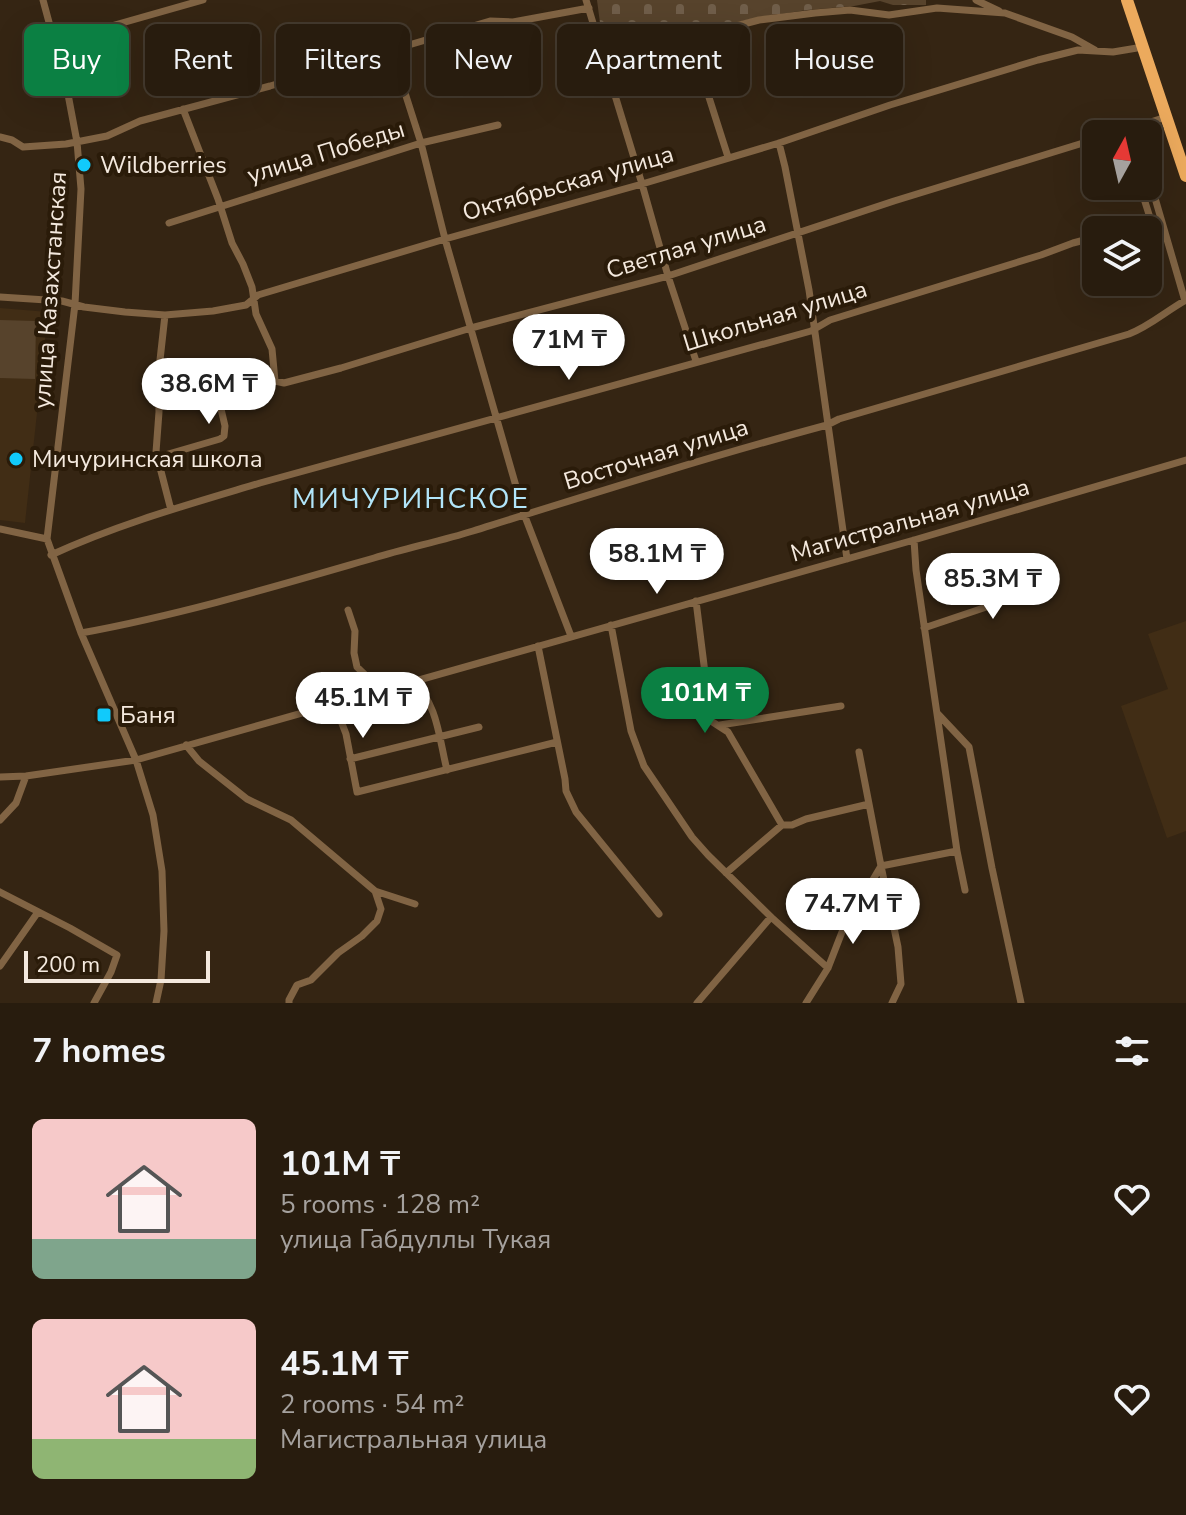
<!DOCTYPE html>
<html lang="en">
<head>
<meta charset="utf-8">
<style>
  :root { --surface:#281c0e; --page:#34291c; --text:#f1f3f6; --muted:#a5a19e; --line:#443a2e; --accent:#0b8043 }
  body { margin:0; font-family:"Nunito Sans",sans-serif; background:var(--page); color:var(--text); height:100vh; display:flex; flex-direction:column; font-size:30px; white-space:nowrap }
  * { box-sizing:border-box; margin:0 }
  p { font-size:26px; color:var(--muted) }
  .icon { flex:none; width:44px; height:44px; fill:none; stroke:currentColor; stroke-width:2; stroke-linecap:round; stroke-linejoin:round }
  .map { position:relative; height:1003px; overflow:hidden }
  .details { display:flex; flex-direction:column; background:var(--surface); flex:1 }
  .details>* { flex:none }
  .guide { position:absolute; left:24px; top:24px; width:1138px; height:72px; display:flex; gap:16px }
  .needle { width:52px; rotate:8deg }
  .buttons { position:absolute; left:1082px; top:120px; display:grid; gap:16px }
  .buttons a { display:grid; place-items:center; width:80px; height:80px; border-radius:12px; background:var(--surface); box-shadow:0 8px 32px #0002,0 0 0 2px var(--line); font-size:40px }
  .scale { position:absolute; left:24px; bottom:20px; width:186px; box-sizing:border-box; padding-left:8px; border:4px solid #f4e9de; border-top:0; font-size:22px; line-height:28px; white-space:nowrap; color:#f4e9de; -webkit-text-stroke:6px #2a1b09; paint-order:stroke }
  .price { position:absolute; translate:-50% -68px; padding:0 18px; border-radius:28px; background:#fff; color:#222; font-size:26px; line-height:52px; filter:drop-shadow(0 2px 4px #0008) }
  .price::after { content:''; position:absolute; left:50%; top:48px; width:24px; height:18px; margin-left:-12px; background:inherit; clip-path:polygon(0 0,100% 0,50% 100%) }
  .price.current { background:var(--accent); color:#fff }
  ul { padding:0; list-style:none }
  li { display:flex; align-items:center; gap:24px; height:200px; padding:0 32px }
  li span { display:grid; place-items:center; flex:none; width:224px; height:160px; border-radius:12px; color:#555 }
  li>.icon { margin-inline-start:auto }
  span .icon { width:96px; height:96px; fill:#fffc; stroke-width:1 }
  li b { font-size:34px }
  h2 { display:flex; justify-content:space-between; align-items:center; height:96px; padding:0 32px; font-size:34px }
  .pill { padding:0 28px; border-radius:12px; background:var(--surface); box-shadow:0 8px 32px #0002,0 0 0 2px var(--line); font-size:28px; line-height:72px }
  .pill.current { background:var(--accent); color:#fff }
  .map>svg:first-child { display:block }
  .built { fill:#412d15 }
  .green { fill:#57432c }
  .cemetery { fill:url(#cemetery-stones) }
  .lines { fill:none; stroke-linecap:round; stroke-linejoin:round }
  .minor { stroke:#816444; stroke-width:7 }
  .trunk { stroke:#ecaa5d; stroke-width:12 }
  .poi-dot { fill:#11cafb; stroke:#2a1b09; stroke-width:3 }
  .labels { text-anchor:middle; stroke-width:8; stroke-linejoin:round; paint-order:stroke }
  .street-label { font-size:24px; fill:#f4e9de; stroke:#2a1b09 }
  .poi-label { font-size:24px; fill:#f4e9de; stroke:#2a1b09; text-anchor:start }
  .quarter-label { font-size:28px; letter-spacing:2px; fill:#b1e5f9; stroke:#2a1b09 }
</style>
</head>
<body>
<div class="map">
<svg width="1186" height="1003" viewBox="0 0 1186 1003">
  <defs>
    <pattern id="cemetery-stones" width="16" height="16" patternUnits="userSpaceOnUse" patternTransform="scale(2)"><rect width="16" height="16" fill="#57432c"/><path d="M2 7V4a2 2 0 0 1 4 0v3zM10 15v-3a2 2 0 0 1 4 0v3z" fill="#705e4a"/></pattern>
  </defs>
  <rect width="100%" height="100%" fill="#352513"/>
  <path class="built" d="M 0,308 L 48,312 L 25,523 L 0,520 Z
    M 1186,621 L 1186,831 L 1167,838 L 1121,706 L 1168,689 L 1148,634 Z"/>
  <path class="green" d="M 0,320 L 36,321 L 35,379 L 0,378 Z"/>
  <path class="cemetery" d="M 597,0 L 926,0 L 926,5 L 893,5 L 880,1 L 854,6 L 807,10 L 760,17 L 728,24 L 627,34 L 602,38 Z"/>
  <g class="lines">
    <path class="minor" d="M 43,0 L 67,89 L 77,142 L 81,189 L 75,304 L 47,539 L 81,633 L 136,760 L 153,815 L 162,871 L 164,931 L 161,980 L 156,1003
      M 586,0 L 642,184 L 668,276 L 696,361
      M 976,0 L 999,11
      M 690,32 L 699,66 L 728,157
      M 55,42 L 203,0
      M 600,43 L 690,32 L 709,33 L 759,20 L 815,13 L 850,10 L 889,15 L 937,8 L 1005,13 L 1072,37 L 1095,50
      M 397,49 L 399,74 L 421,143 L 445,239 L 524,514 L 571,636
      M 183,109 L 218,199 L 232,243 L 243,264 L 252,287 L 256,314 L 272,349 L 275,381 L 284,383 L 341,368 L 471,328 L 668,276 L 894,201 L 1096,139
      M 1114,134 L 1166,117
      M 0,137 L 12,140 L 23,147 L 66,144 L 107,136 L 140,121 L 270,86 L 490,21 L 513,22 L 589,8
      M 779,143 L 785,167 L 809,290 L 847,559
      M 1148,174 L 1185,301
      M 1140,186 L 1152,224
      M 169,223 L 421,143 L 498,125
      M 1126,230 L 1153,224
      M 0,297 L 62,301 L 84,307 L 125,312 L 165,315 L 213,311 L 246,305 L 258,295 L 445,239 L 642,184 L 779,143 L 890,105 L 1038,60 L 1078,50 L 1113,52 L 1143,47
      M 165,315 L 158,378 L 159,412 L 156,452 L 171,510
      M 158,457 L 220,439 L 224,436 L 225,426 L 211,366
      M 0,529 L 47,539
      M 914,540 L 916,570 L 957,851 L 965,890
      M 51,555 C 118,524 190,504 260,483 L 811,331 L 830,320 L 1041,255 L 1073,243 L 1096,237
      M 696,601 L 711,721 L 728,732 L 782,825 L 792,825 L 806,819 L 869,804
      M 348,610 L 355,631 L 354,653 L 357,667 L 381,690
      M 611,625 L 631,731 L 644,766 L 692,837 L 708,855 L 771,917 L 828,968
      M 924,628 L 1052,585
      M 81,633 C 180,615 277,586 374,558 C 407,548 441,541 473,531 C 591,494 708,457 827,425 L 839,419 L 1129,334 C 1150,326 1166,311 1186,300
      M 538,646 L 565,779 L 566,791 L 576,812 L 659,914
      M 412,681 C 438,703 439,739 447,770
      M 330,704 L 341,721 L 346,734 L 357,792 L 557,742
      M 937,713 L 969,747 L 992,868 L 1021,1003
      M 720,725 L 841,706
      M 186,745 L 199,761 L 247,799 L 291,820 L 375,891 L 415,904
      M 350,759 L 479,727
      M 0,777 L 26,776 L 136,760 L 914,540 L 1186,460
      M 0,820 L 16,803 L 26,776
      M 726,873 L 782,825
      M 0,892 L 70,928 L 117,955 L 111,972 L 94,1003
      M 0,966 L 38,912
      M 289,1003 L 289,1000 L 297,985 L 311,980 L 338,953 L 362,936 L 377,921 L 381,909 L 375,891
      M 697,1003 L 771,917
      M 806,1003 L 828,968 L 842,932 L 881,866 L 859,752
      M 892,1003 L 901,984 L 898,947 L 881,866 L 957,851"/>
    <path class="trunk" d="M 1127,0 L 1186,176"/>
  </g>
  <g class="poi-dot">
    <circle cx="84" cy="165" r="8"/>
    <circle cx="16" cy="459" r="8"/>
    <rect x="96" y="707" width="16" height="16" rx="4"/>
  </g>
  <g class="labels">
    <g class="street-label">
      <text transform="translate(326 152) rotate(-17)" y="8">улица Победы</text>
      <text transform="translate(568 183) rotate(-16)" y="8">Октябрьская улица</text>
      <text transform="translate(686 247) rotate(-17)" y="8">Светлая улица</text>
      <text transform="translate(50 290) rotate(-86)" y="8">улица Казахстанская</text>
      <text transform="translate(775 316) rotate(-17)" y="8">Школьная улица</text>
      <text transform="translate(656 454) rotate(-17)" y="8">Восточная улица</text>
      <text transform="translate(910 520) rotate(-16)" y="8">Магистральная улица</text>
    </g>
    <g class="poi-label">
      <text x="100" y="173">Wildberries</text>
      <text x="32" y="467">Мичуринская школа</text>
      <text x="120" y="723">Баня</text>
    </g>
    <g class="quarter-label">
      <text x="411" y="508">МИЧУРИНСКОЕ</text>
    </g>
  </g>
</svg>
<div class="buttons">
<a><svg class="needle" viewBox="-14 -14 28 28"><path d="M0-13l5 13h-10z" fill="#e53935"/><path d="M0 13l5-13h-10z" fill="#a5a19e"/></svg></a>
<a><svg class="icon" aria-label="layers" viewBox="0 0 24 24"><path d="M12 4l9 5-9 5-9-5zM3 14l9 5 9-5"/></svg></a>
</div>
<div class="scale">200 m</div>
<b class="price" style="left:569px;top:382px">71M ₸</b>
<b class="price" style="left:209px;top:426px">38.6M ₸</b>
<b class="price" style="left:657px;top:596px">58.1M ₸</b>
<b class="price" style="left:993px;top:621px">85.3M ₸</b>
<b class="price current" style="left:705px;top:735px">101M ₸</b>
<b class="price" style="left:363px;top:740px">45.1M ₸</b>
<b class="price" style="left:853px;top:946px">74.7M ₸</b>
<div class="guide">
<a class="pill current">Buy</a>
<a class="pill">Rent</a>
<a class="pill">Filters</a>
<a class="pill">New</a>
<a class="pill">Apartment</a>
<a class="pill">House</a>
</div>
</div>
<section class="details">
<h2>7 homes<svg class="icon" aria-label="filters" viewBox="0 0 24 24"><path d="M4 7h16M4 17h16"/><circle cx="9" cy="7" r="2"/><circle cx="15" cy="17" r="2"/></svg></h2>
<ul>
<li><span style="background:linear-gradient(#f6c9c9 75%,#7fa58c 0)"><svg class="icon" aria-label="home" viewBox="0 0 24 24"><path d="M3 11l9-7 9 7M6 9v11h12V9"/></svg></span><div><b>101M ₸</b><p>5 rooms · 128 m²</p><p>улица Габдуллы Тукая</p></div><svg class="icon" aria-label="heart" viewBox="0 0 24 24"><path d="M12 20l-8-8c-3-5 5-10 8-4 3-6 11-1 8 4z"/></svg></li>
<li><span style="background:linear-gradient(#f6c9c9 75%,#8fb573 0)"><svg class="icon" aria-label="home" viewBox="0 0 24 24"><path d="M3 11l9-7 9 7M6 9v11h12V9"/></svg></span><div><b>45.1M ₸</b><p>2 rooms · 54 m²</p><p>Магистральная улица</p></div><svg class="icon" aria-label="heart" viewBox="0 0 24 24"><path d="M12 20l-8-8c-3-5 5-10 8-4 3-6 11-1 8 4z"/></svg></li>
</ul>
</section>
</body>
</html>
